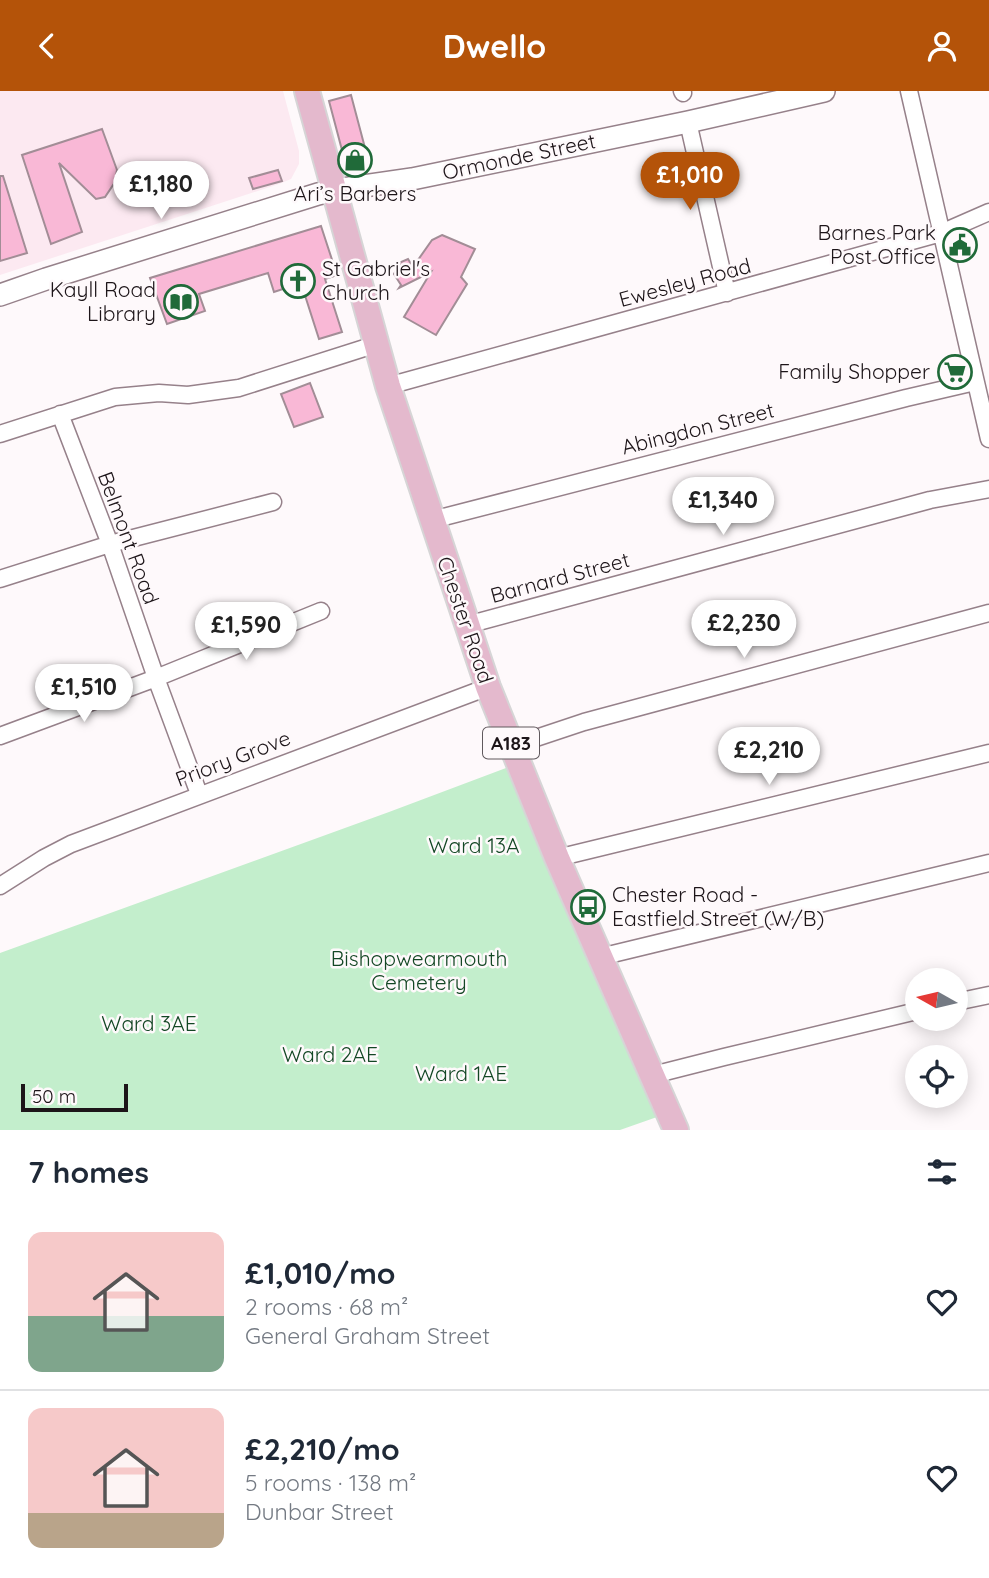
<!DOCTYPE html>
<html lang="en">
<head>
<meta charset="utf-8">
<style>
  :root { --surface:#fff; --page:#f2f2f3; --text:#1f2937; --muted:#747a83; --line:#e0e1e3; --accent:#b45309 }
  body { margin:0; font-family:Quicksand,sans-serif; background:var(--page); color:var(--text); height:100vh; display:flex; flex-direction:column; font-size:26px; white-space:nowrap }
  * { box-sizing:border-box; margin:0 }
  p { font-size:23px; color:var(--muted) }
  .icon { flex:none; width:38px; height:38px; fill:none; stroke:currentColor; stroke-width:2; stroke-linecap:round; stroke-linejoin:round }
  .map { position:relative; height:1039px; overflow:hidden }
  .side { display:flex; flex-direction:column; background:var(--surface); flex:1 }
  .side>* { flex:none }
  .needle { width:46px; rotate:278deg }
  .tools { position:absolute; left:905px; top:877px; display:grid; gap:14px }
  .tools a { display:grid; place-items:center; width:63px; height:63px; border-radius:50%; background:var(--surface); box-shadow:0 4px 18px #0003; font-size:35px }
  .scale { position:absolute; left:21px; bottom:18px; width:107px; box-sizing:border-box; padding-left:7px; border:4px solid #1d1519; border-top:0; font-size:19px; line-height:24px; white-space:nowrap; color:#1d1519; -webkit-text-stroke:5px #fef9fb; paint-order:stroke }
  .price { position:absolute; translate:-50% -60px; padding:0 16px; border-radius:24px; background:#fff; color:#222; font-size:23px; line-height:46px; filter:drop-shadow(0 2px 4px #0008) }
  .price::after { content:''; position:absolute; left:50%; top:42px; width:21px; height:16px; margin-left:-10px; background:inherit; clip-path:polygon(0 0,100% 0,50% 100%) }
  .price.on { background:var(--accent); color:#fff }
  ul { padding:0; list-style:none }
  li { display:flex; align-items:center; gap:21px; height:175px; padding:0 28px }
  li+li { border-top:2px solid var(--line) }
  li span { display:grid; place-items:center; flex:none; width:196px; height:140px; border-radius:14px; color:#555 }
  li>.icon { margin-inline-start:auto }
  span .icon { width:84px; height:84px; fill:#fffc; stroke-width:1 }
  li b { font-size:30px }
  h2 { display:flex; justify-content:space-between; align-items:center; height:84px; padding:0 28px; font-size:30px }
  header { display:flex; justify-content:space-between; align-items:center; height:91px; padding:0 28px; background:var(--accent); color:#fff; font-size:32px; font-weight:800 }
  .map>svg:first-child { display:block }
  .built { fill:#fce9f1 }
  .green { fill:#c3eecc }
  .building { fill:#f9b8d6; stroke:#a28d96; stroke-width:2 }
  .lines { fill:none; stroke-linecap:round; stroke-linejoin:round }
  .street-casing { stroke:#96818a; stroke-width:19 }
  .secondary-casing { stroke:#96818a; stroke-width:24 }
  .primary-casing { stroke:#d6d5d6; stroke-width:28 }
  .street { stroke:#fff; stroke-width:16 }
  .secondary { stroke:#fff; stroke-width:21 }
  .primary { stroke:#e4b9cd; stroke-width:24 }
  .labels { text-anchor:middle; stroke-width:5; stroke-linejoin:round; paint-order:stroke }
  .shield { fill:#fef9fb; stroke:#60595d; stroke-width:2 }
  .shield-label { font-size:19px; font-weight:bold; fill:#1d1519 }
  .street-label { font-size:21px; fill:#1d1519; stroke:#fef9fb }
  .poi-label { font-size:21px; fill:#1d1519; stroke:#fef9fb; text-anchor:end }
  .park-label { font-size:21px; fill:#134724; stroke:#fef9fb }
</style>
</head>
<body>
<header><svg class="icon" aria-label="back" viewBox="0 0 24 24"><path d="M15 5l-7 7 7 7"/></svg>Dwello<svg class="icon" aria-label="person" viewBox="0 0 24 24"><circle cx="12" cy="8" r="4"/><path d="M4 21q1-7 8-7t8 7"/></svg></header>
<div class="map">
<svg width="989" height="1039" viewBox="0 0 989 1039">
  <rect width="100%" height="100%" fill="#fef9fb"/>
  <path class="built" d="M 0,0 L 283,0 L 299,60 L 299,73 L 291,88 L 279,93 L 0,184 Z"/>
  <path class="green" d="M 506,677 L 657,1026 L 620,1039 L 0,1039 L 0,862 L 389,721 Z"/>
  <path class="building" d="M 351,4 L 369,72 L 347,78 L 329,10 Z
    M 102,38 L 117,79 L 115,91 L 105,106 L 96,108 L 59,72 L 82,141 L 51,153 L 22,64 Z
    M 278,79 L 282,90 L 253,98 L 249,87 Z
    M 0,85 L 3,85 L 27,162 L 0,170 Z
    M 321,135 L 337,184 L 325,188 L 342,241 L 319,248 L 301,192 L 274,201 L 268,182 L 199,203 L 205,220 L 167,233 L 150,187 Z
    M 442,144 L 475,158 L 461,186 L 467,193 L 436,244 L 404,226 L 431,181 L 399,197 L 401,194 L 394,183 L 401,171 L 408,168 L 413,176 L 432,149 Z
    M 310,292 L 323,326 L 294,336 L 281,303 Z"/>
  <g class="lines">
    <g class="street-casing">
      <path id="street" d="M 682,0 L 683,2
        M 909,0 L 989,348
        M 688,31 L 727,202
        M 388,295 L 941,142 L 989,121
        M 60,323 L 110,453 L 156,587 L 199,703
        M 0,343 L 115,306 L 159,302 L 188,304 L 239,297 L 377,253
        M 432,429 L 906,307 L 975,291
        M 0,488 L 110,453 L 273,411
        M 467,534 L 930,409 L 989,398
        M 0,645 L 156,587 L 321,520
        M 512,655 L 584,631 L 989,522
        M 557,767 L 989,662
        M 0,795 L 44,767 L 71,753 L 488,596
        M 600,866 L 989,772
        M 956,911 L 989,904
        M 653,984 L 724,966 L 917,920"/>
    </g>
    <g class="secondary-casing">
      <path id="secondary" d="M 0,204 L 46,188 L 318,103 L 336,99 L 412,88 L 688,31 L 824,0"/>
    </g>
    <g class="primary-casing">
      <path id="primary" d="M 307,0 L 388,295 L 488,596 L 557,767 L 676,1039"/>
    </g>
    <use href="#street" class="street"/>
    <use href="#secondary" class="secondary"/>
    <use href="#primary" class="primary"/>
  </g>
  <defs>
    <g id="shop-ring" transform="scale(1.75)"><circle r="9.5" fill="#fef9fb" stroke="#206a39" stroke-width="1.5"/><path d="M-5-2.5h2.3a2.7 3.5 0 0 1 5.4 0H5L5.5 6h-11ZM-1.5-2.5h3a1.5 2.3 0 0 0-3 0Z" fill="#206a39"/></g>
    <g id="civic-ring" transform="scale(1.75)"><circle r="9.5" fill="#fef9fb" stroke="#206a39" stroke-width="1.5"/><path d="M-.6-6.5H3V-4.5H.6V-3L4-1V1h2V6H-6V1h2V-1L-.6-3ZM-1.2 2.5V6h2.4V2.5Z" fill="#206a39"/></g>
    <g id="church-ring" transform="scale(1.75)"><circle r="9.5" fill="#fef9fb" stroke="#206a39" stroke-width="1.5"/><path d="M-1.2-6h2.4v3.5h3.3v2.4h-3.3V6h-2.4V-.1h-3.3v-2.4h3.3Z" fill="#206a39"/></g>
    <g id="library-ring" transform="scale(1.75)"><circle r="9.5" fill="#fef9fb" stroke="#206a39" stroke-width="1.5"/><path d="M-6-4Q-3-5.5-.7-3.5V5Q-3 3-6 4ZM6-4Q3-5.5 .7-3.5V5Q3 3 6 4Z" fill="#206a39"/></g>
    <g id="supermarket-ring" transform="scale(1.75)"><circle r="9.5" fill="#fef9fb" stroke="#206a39" stroke-width="1.5"/><path d="M-6-5.5h2.5l.6 2H6L4.5 2H-2.5L-4.4-4H-6ZM-1.5 3.2a1.3 1.3 0 1 0 .1 0ZM3 3.2a1.3 1.3 0 1 0 .1 0Z" fill="#206a39"/></g>
    <g id="bus-ring" transform="scale(1.75)"><circle r="9.5" fill="#fef9fb" stroke="#206a39" stroke-width="1.5"/><path d="M-5-6H5V4H4V6H2V4H-2V6H-4V4H-5ZM-3.5-4V0h7V-4ZM-3.5 1.2v1.5H-2V1.2ZM2 1.2v1.5H3.5V1.2Z" fill="#206a39"/></g>
  </defs>
  <g fill-rule="evenodd">
    <use href="#shop-ring" x="355" y="69"/>
    <use href="#civic-ring" x="960" y="154"/>
    <use href="#church-ring" x="298" y="190"/>
    <use href="#library-ring" x="181" y="211"/>
    <use href="#supermarket-ring" x="955" y="281"/>
    <use href="#bus-ring" x="588" y="816"/>
  </g>
  <g class="labels">
    <rect class="shield" x="483" y="636.5" width="56" height="31" rx="5"/>
    <g class="shield-label">
      <text x="511" y="659">A183</text>
    </g>
    <g class="street-label">
      <text transform="translate(519 66) rotate(-12)" y="7">Ormonde Street</text>
      <text transform="translate(685 192) rotate(-15)" y="7">Ewesley Road</text>
      <text transform="translate(698 338) rotate(-14)" y="7">Abingdon Street</text>
      <text transform="translate(128 447) rotate(70)" y="7">Belmont Road</text>
      <text transform="translate(560 487) rotate(-15)" y="7">Barnard Street</text>
      <text transform="translate(465 529) rotate(71)" y="7">Chester Road</text>
      <text transform="translate(233 668) rotate(-21)" y="7">Priory Grove</text>
    </g>
    <g class="poi-label">
      <text x="355" y="110" text-anchor="middle">Ari’s Barbers</text>
      <text x="936" y="149">Barnes Park<tspan x="936" dy="24">Post Office</tspan></text>
      <text x="322" y="185" text-anchor="start">St Gabriel's<tspan x="322" dy="24">Church</tspan></text>
      <text x="156" y="206">Kayll Road<tspan x="156" dy="24">Library</tspan></text>
      <text x="930" y="288">Family Shopper</text>
      <text x="612" y="811" text-anchor="start">Chester Road -<tspan x="612" dy="24">Eastfield Street (W/B)</tspan></text>
    </g>
    <g class="park-label">
      <text x="474" y="762">Ward 13A</text>
      <text x="419" y="875">Bishopwearmouth<tspan x="419" dy="24">Cemetery</tspan></text>
      <text x="149" y="940">Ward 3AE</text>
      <text x="330" y="971">Ward 2AE</text>
      <text x="461" y="990">Ward 1AE</text>
    </g>
  </g>
</svg>
<div class="tools">
<a><svg class="needle" viewBox="-14 -14 28 28"><path d="M0-13l5 13h-10z" fill="#e53935"/><path d="M0 13l5-13h-10z" fill="#747a83"/></svg></a>
<a><svg class="icon" aria-label="locate" viewBox="0 0 24 24"><circle cx="12" cy="12" r="6"/><path d="M12 2v4M12 18v4M2 12h4M18 12h4"/></svg></a>
</div>
<div class="scale">50 m</div>
<b class="price on" style="left:690px;top:121px">£1,010</b>
<b class="price" style="left:161px;top:130px">£1,180</b>
<b class="price" style="left:723px;top:446px">£1,340</b>
<b class="price" style="left:744px;top:569px">£2,230</b>
<b class="price" style="left:246px;top:571px">£1,590</b>
<b class="price" style="left:84px;top:633px">£1,510</b>
<b class="price" style="left:769px;top:696px">£2,210</b>
</div>
<section class="side">
<h2>7 homes<svg class="icon" aria-label="filters" viewBox="0 0 24 24"><path d="M4 7h16M4 17h16"/><circle cx="9" cy="7" r="2"/><circle cx="15" cy="17" r="2"/></svg></h2>
<ul>
<li><span style="background:linear-gradient(#f6c9c9 60%,#7fa58c 0)"><svg class="icon" aria-label="home" viewBox="0 0 24 24"><path d="M3 11l9-7 9 7M6 9v11h12V9"/></svg></span><div><b>£1,010/mo</b><p>2 rooms · 68 m²</p><p>General Graham Street</p></div><svg class="icon" aria-label="heart" viewBox="0 0 24 24"><path d="M12 20l-8-8c-3-5 5-10 8-4 3-6 11-1 8 4z"/></svg></li>
<li><span style="background:linear-gradient(#f6c9c9 75%,#b9a48a 0)"><svg class="icon" aria-label="home" viewBox="0 0 24 24"><path d="M3 11l9-7 9 7M6 9v11h12V9"/></svg></span><div><b>£2,210/mo</b><p>5 rooms · 138 m²</p><p>Dunbar Street</p></div><svg class="icon" aria-label="heart" viewBox="0 0 24 24"><path d="M12 20l-8-8c-3-5 5-10 8-4 3-6 11-1 8 4z"/></svg></li>
</ul>
</section>
</body>
</html>
